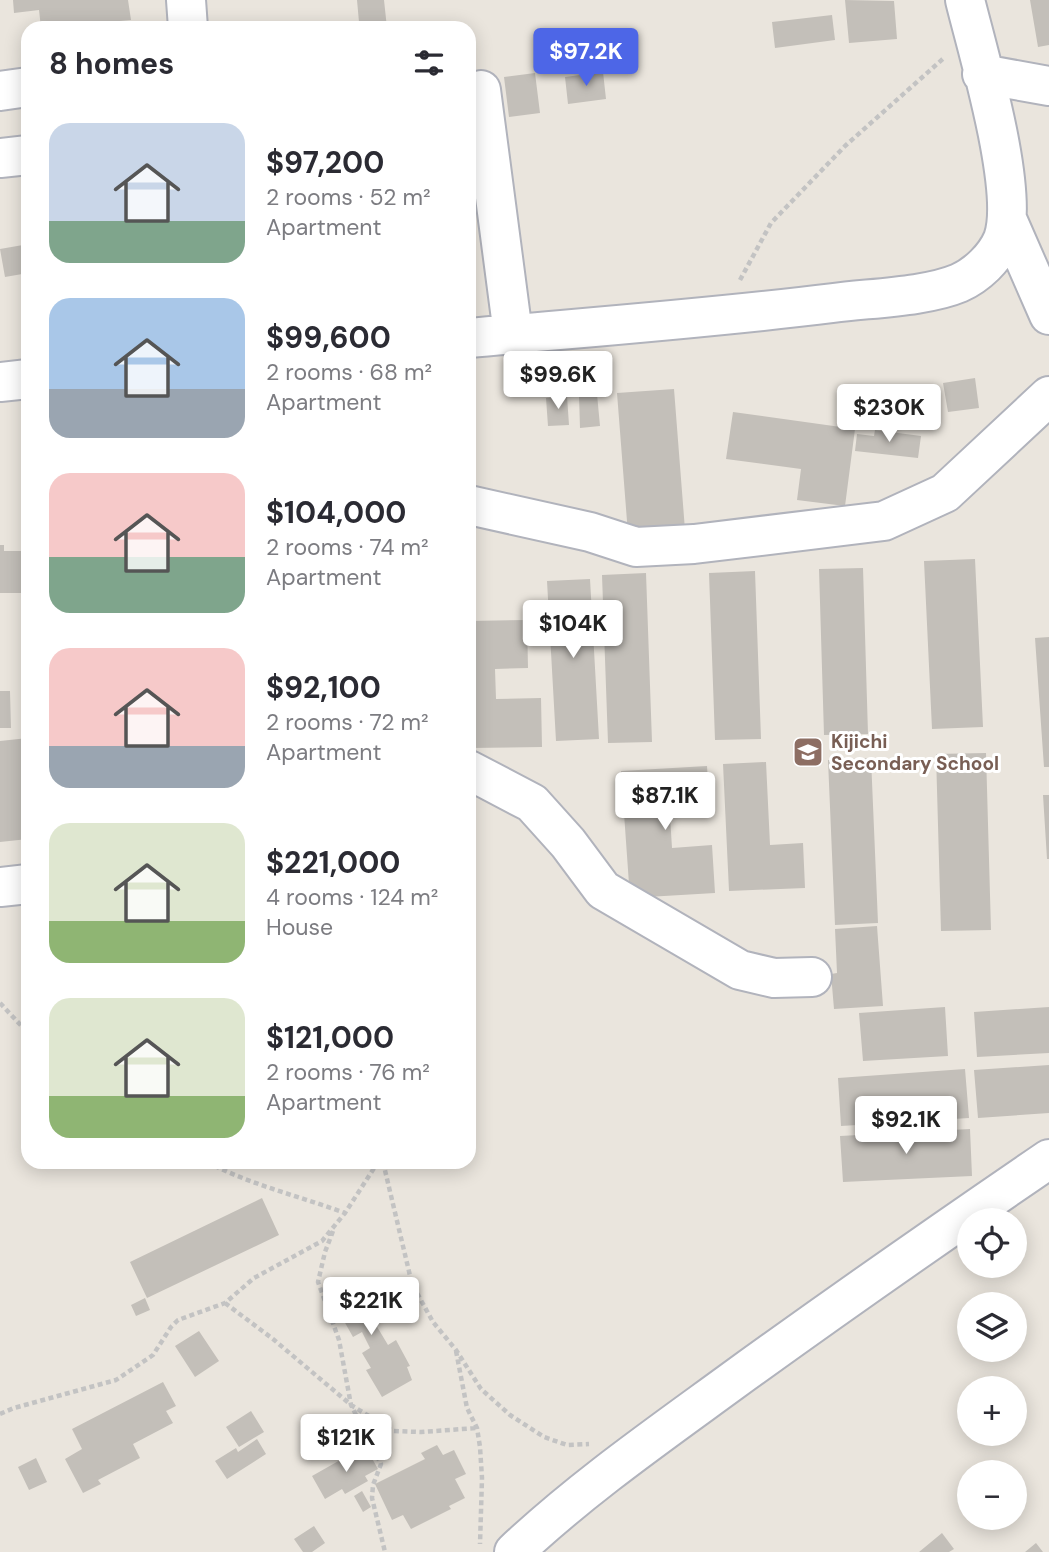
<!DOCTYPE html>
<html lang="en">
<head>
<meta charset="utf-8">
<style>
  :root { --surface:#fff; --page:#f7f7f7; --text:#2b2b33; --muted:#7c7c81; --accent:#4d66e7 }
  body { margin:0; font-family:"DM Sans",sans-serif; background:var(--page); color:var(--text); height:100vh; display:flex; flex-direction:column; font-size:26px; white-space:nowrap }
  * { box-sizing:border-box; margin:0 }
  p { font-size:23px; color:var(--muted) }
  .icon { flex:none; width:38px; height:38px; fill:none; stroke:currentColor; stroke-width:2; stroke-linecap:round; stroke-linejoin:round }
  .map { position:relative; flex:1; overflow:hidden }
  .side { position:absolute; left:21px; top:21px; width:455px; height:1148px; display:flex; flex-direction:column; background:var(--surface); border-radius:21px; box-shadow:0 4px 18px #0003 }
  .side>* { flex:none }
  .fabs { position:absolute; left:957px; top:1208px; display:grid; gap:14px }
  .fabs a { display:grid; place-items:center; width:70px; height:70px; border-radius:50%; background:var(--surface); box-shadow:0 4px 18px #0003; font-size:35px }
  .price { position:absolute; translate:-50% -60px; padding:0 16px; border-radius:7px; background:#fff; color:#222; font-size:23px; line-height:46px; filter:drop-shadow(0 2px 4px #0008) }
  .price::after { content:''; position:absolute; left:50%; top:42px; width:21px; height:16px; margin-left:-10px; background:inherit; clip-path:polygon(0 0,100% 0,50% 100%) }
  .price.active { background:var(--accent); color:#fff }
  ul { padding:0; list-style:none }
  li { display:flex; align-items:center; gap:21px; height:175px; padding:0 28px }
  li span { display:grid; place-items:center; flex:none; width:196px; height:140px; border-radius:21px; color:#555 }
  li>.icon { margin-inline-start:auto }
  span .icon { width:84px; height:84px; fill:#fffc; stroke-width:1 }
  li b { font-size:30px }
  h2 { display:flex; justify-content:space-between; align-items:center; height:84px; padding:0 28px; font-size:30px }
  .map>svg:first-child { display:block }
  .building { fill:#c3bfb9 }
  .lines { fill:none; stroke-linecap:round; stroke-linejoin:round }
  .minor-casing { stroke:#b1b3bc; stroke-width:42 }
  .path { stroke:#c3c3c3; stroke-width:4.5; stroke-dasharray:5 3.5; stroke-linecap:butt }
  .minor { stroke:#fff; stroke-width:38 }
  .labels { text-anchor:middle; stroke-width:6; stroke-linejoin:round; paint-order:stroke }
  .education-label { font-size:19px; font-weight:bold; fill:#785e54; stroke:#fff; text-anchor:start }
</style>
</head>
<body>
<div class="map">
<svg width="1049" height="1552" viewBox="0 0 1049 1552">
  <rect width="100%" height="100%" fill="#eae5dd"/>
  <path class="building" d="M 13,0 L 128,0 L 131,20 L 41,28 L 39,10 L 14,13 Z
    M 357,0 L 384,0 L 387,28 L 339,28 L 338,24 L 359,22 Z
    M 845,0 L 894,1 L 897,39 L 849,43 Z
    M 1030,0 L 1049,0 L 1049,45 L 1038,47 Z
    M 832,15 L 835,40 L 775,48 L 772,22 Z
    M 603,72 L 606,99 L 568,104 L 565,77 Z
    M 535,73 L 540,113 L 509,117 L 504,77 Z
    M 28,227 L 28,273 L 5,277 L 0,249 L 23,245 L 21,229 Z
    M 975,378 L 979,408 L 948,412 L 943,383 Z
    M 674,389 L 685,530 L 628,534 L 617,393 Z
    M 597,394 L 600,426 L 580,428 L 579,395 Z
    M 567,396 L 569,425 L 548,426 L 546,398 Z
    M 733,412 L 855,429 L 845,506 L 797,500 L 801,469 L 726,459 Z
    M 875,430 L 921,436 L 918,458 L 855,451 L 857,434 L 874,436 Z
    M 0,545 L 4,545 L 4,551 L 28,551 L 28,593 L 0,593 Z
    M 975,559 L 983,727 L 932,729 L 924,561 Z
    M 863,568 L 868,734 L 824,735 L 819,569 Z
    M 755,571 L 761,739 L 715,740 L 709,573 Z
    M 646,573 L 652,742 L 608,743 L 602,575 Z
    M 590,579 L 599,739 L 556,741 L 547,581 Z
    M 527,620 L 528,668 L 495,669 L 496,699 L 541,698 L 542,747 L 469,748 L 469,621 Z
    M 1049,637 L 1049,767 L 1044,767 L 1035,638 Z
    M 0,691 L 10,691 L 11,728 L 0,728 Z
    M 28,738 L 28,839 L 0,842 L 0,741 Z
    M 986,753 L 991,930 L 941,931 L 936,754 Z
    M 871,758 L 878,923 L 835,925 L 828,760 Z
    M 766,762 L 770,845 L 803,843 L 805,888 L 729,891 L 723,764 Z
    M 707,766 L 710,813 L 670,816 L 672,848 L 712,845 L 715,893 L 630,898 L 621,771 Z
    M 1043,795 L 1049,795 L 1049,859 L 1047,859 Z
    M 28,846 L 28,871 L 26,871 L 24,847 Z
    M 877,926 L 883,1006 L 834,1009 L 831,974 L 837,973 L 835,929 Z
    M 945,1007 L 948,1056 L 863,1061 L 859,1013 Z
    M 1049,1007 L 1049,1053 L 977,1057 L 974,1012 Z
    M 1049,1065 L 1049,1113 L 978,1118 L 974,1070 Z
    M 965,1069 L 969,1118 L 841,1126 L 838,1078 Z
    M 970,1129 L 972,1176 L 843,1182 L 840,1136 Z
    M 262,1198 L 279,1235 L 147,1298 L 130,1262 Z
    M 355,1280 L 358,1285 L 361,1283 L 364,1289 L 367,1288 L 382,1314 L 373,1320 L 388,1345 L 396,1340 L 410,1366 L 407,1367 L 412,1380 L 382,1397 L 366,1370 L 371,1368 L 362,1353 L 370,1348 L 362,1332 L 353,1337 L 344,1321 L 340,1323 L 325,1297 Z
    M 145,1298 L 150,1310 L 136,1316 L 131,1305 Z
    M 199,1331 L 219,1361 L 195,1377 L 175,1346 Z
    M 163,1382 L 176,1406 L 166,1411 L 173,1423 L 133,1444 L 140,1458 L 98,1480 L 101,1484 L 83,1493 L 65,1459 L 82,1449 L 72,1429 Z
    M 251,1411 L 264,1432 L 239,1447 L 226,1427 Z
    M 257,1439 L 266,1454 L 227,1479 L 215,1461 L 236,1448 L 238,1452 Z
    M 437,1445 L 443,1455 L 454,1450 L 466,1474 L 455,1479 L 465,1498 L 449,1506 L 451,1509 L 411,1529 L 403,1515 L 392,1520 L 375,1484 L 425,1459 L 421,1453 Z
    M 365,1446 L 378,1469 L 365,1476 L 368,1481 L 345,1494 L 342,1489 L 325,1499 L 312,1476 Z
    M 36,1458 L 47,1482 L 29,1490 L 18,1467 Z
    M 362,1491 L 371,1507 L 363,1512 L 354,1496 Z
    M 314,1526 L 325,1543 L 312,1552 L 303,1552 L 294,1539 Z
    M 942,1533 L 954,1549 L 949,1552 L 919,1552 Z
    M 1036,1543 L 1043,1552 L 1025,1552 Z"/>
  <g class="lines">
    <g class="minor-casing">
      <path id="minor" d="M 186,0 L 188,28
        M 982,74 L 1049,86
        M 481,90 L 513,334
        M 0,91 L 28,87
        M 0,158 L 28,155
        M 1007,219 L 1049,315
        M 469,338 C 590,327 712,318 833,303 C 870,298 926,297 959,283 C 977,275 995,258 1003,239 C 1020,191 978,53 965,0
        M 0,382 L 28,379
        M 469,505 L 590,532 L 636,547 L 694,544 L 884,521 L 945,493 L 1049,396
        M 469,770 L 532,803 L 568,843 L 603,890 L 740,970 L 774,978 L 812,977
        M 0,887 L 28,884
        M 514,1552 C 581,1489 657,1436 731,1382 C 836,1306 942,1232 1049,1159"/>
    </g>
    <path class="path" d="M 740,280 L 771,223 L 845,146 L 945,57
      M 0,1003 L 28,1033
      M 207,1162 C 251,1185 299,1196 345,1213
      M 383,1162 L 412,1284 L 433,1322 L 456,1350 L 481,1389 L 510,1415 L 544,1437 L 567,1445 L 589,1444
      M 333,1231 L 325,1252 L 318,1282 L 339,1340 L 351,1405 L 381,1464 L 373,1485 L 372,1498 L 385,1552
      M 225,1303 L 273,1339 L 351,1405 L 393,1431 L 421,1432 L 477,1428
      M 456,1351 L 467,1408 L 477,1428 L 480,1447 L 482,1478 L 480,1544
      M 0,1414 L 14,1408 L 116,1380 L 153,1355 L 171,1327 L 178,1320 L 225,1303 L 254,1278 L 322,1241 L 345,1213 L 378,1162"/>
    <use href="#minor" class="minor"/>
  </g>
  <defs>
    <g id="school-square" transform="scale(1.575)"><rect x="-9" y="-9" width="18" height="18" rx="4" fill="#8d6e63" stroke="#fff"/><path d="M0-5L7-2L0 1L-7-2ZM-4 1L0 2.5L4 1V4Q0 6-4 4Z" fill="#fff"/></g>
  </defs>
  <g fill-rule="evenodd">
    <use href="#school-square" x="808" y="752"/>
  </g>
  <g class="labels">
    <g class="education-label">
      <text x="831" y="748">Kijichi<tspan x="831" dy="22">Secondary School</tspan></text>
    </g>
  </g>
</svg>
<div class="fabs">
<a><svg class="icon" aria-label="locate" viewBox="0 0 24 24"><circle cx="12" cy="12" r="6"/><path d="M12 2v4M12 18v4M2 12h4M18 12h4"/></svg></a>
<a><svg class="icon" aria-label="layers" viewBox="0 0 24 24"><path d="M12 4l9 5-9 5-9-5zM3 14l9 5 9-5"/></svg></a>
<a>+</a>
<a>−</a>
</div>
<b class="price active" style="left:586px;top:88px">$97.2K</b>
<b class="price" style="left:558px;top:411px">$99.6K</b>
<b class="price" style="left:889px;top:444px">$230K</b>
<b class="price" style="left:573px;top:660px">$104K</b>
<b class="price" style="left:665px;top:832px">$87.1K</b>
<b class="price" style="left:906px;top:1156px">$92.1K</b>
<b class="price" style="left:371px;top:1337px">$221K</b>
<b class="price" style="left:346px;top:1474px">$121K</b>
<section class="side">
<h2>8 homes<svg class="icon" aria-label="filters" viewBox="0 0 24 24"><path d="M4 7h16M4 17h16"/><circle cx="9" cy="7" r="2"/><circle cx="15" cy="17" r="2"/></svg></h2>
<ul>
<li><span style="background:linear-gradient(#c9d6e8 70%,#7fa58c 0)"><svg class="icon" aria-label="home" viewBox="0 0 24 24"><path d="M3 11l9-7 9 7M6 9v11h12V9"/></svg></span><div><b>$97,200</b><p>2 rooms · 52 m²</p><p>Apartment</p></div></li>
<li><span style="background:linear-gradient(#a9c7e8 65%,#9aa5b1 0)"><svg class="icon" aria-label="home" viewBox="0 0 24 24"><path d="M3 11l9-7 9 7M6 9v11h12V9"/></svg></span><div><b>$99,600</b><p>2 rooms · 68 m²</p><p>Apartment</p></div></li>
<li><span style="background:linear-gradient(#f6c9c9 60%,#7fa58c 0)"><svg class="icon" aria-label="home" viewBox="0 0 24 24"><path d="M3 11l9-7 9 7M6 9v11h12V9"/></svg></span><div><b>$104,000</b><p>2 rooms · 74 m²</p><p>Apartment</p></div></li>
<li><span style="background:linear-gradient(#f6c9c9 70%,#9aa5b1 0)"><svg class="icon" aria-label="home" viewBox="0 0 24 24"><path d="M3 11l9-7 9 7M6 9v11h12V9"/></svg></span><div><b>$92,100</b><p>2 rooms · 72 m²</p><p>Apartment</p></div></li>
<li><span style="background:linear-gradient(#dfe7d0 70%,#8fb573 0)"><svg class="icon" aria-label="home" viewBox="0 0 24 24"><path d="M3 11l9-7 9 7M6 9v11h12V9"/></svg></span><div><b>$221,000</b><p>4 rooms · 124 m²</p><p>House</p></div></li>
<li><span style="background:linear-gradient(#dfe7d0 70%,#8fb573 0)"><svg class="icon" aria-label="home" viewBox="0 0 24 24"><path d="M3 11l9-7 9 7M6 9v11h12V9"/></svg></span><div><b>$121,000</b><p>2 rooms · 76 m²</p><p>Apartment</p></div></li>
</ul>
</section>
</div>
</body>
</html>
